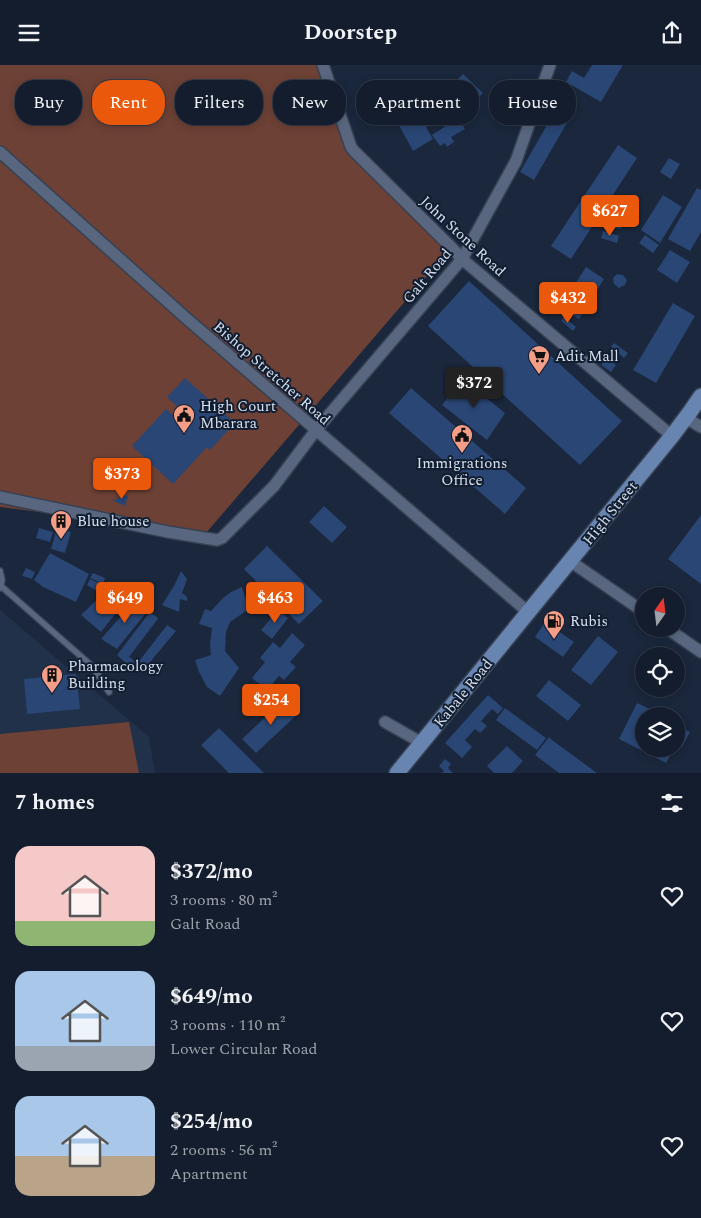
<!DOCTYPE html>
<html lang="en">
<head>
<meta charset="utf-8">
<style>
  :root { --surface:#141d2d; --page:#1d2635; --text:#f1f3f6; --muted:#9da2aa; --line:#333b49; --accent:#ea580c }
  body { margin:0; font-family:Spectral,serif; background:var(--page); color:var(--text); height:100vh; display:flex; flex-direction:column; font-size:19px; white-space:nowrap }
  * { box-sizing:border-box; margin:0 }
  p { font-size:16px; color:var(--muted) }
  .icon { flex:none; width:28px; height:28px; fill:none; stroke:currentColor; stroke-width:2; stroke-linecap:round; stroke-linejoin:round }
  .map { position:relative; height:708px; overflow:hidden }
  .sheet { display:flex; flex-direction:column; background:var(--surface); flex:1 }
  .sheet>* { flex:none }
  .banner { position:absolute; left:15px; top:15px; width:671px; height:45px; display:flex; gap:10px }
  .needle { width:32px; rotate:14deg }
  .controls { position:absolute; left:635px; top:522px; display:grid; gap:10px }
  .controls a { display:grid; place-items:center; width:50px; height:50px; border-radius:50%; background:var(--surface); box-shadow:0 2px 8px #0003,0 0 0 1px var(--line); font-size:25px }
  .price { position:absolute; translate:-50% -42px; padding:0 11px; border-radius:5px; background:var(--accent); color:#fff; font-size:16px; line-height:32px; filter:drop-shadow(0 1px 2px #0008) }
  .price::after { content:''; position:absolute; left:50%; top:30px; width:15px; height:11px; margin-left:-8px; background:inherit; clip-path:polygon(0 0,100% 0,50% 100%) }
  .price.current { background:#222; color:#fff }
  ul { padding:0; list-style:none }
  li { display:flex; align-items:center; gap:15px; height:125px; padding:0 15px }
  li span { display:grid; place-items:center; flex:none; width:140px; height:100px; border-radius:15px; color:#555 }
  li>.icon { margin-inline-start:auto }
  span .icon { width:60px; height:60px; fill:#fffc; stroke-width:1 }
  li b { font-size:21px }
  h2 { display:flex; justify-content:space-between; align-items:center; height:60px; padding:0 15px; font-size:21px }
  .pill { padding:0 18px; border-radius:20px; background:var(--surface); box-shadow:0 2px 8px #0003,0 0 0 1px var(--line); font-size:18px; line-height:45px }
  .pill.current { background:var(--accent); color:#fff }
  header { display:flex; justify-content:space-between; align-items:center; height:65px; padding:0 15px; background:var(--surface); font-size:22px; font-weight:700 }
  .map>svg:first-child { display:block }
  .built { fill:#21314a }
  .green { fill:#6d4135 }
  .building { fill:#294674 }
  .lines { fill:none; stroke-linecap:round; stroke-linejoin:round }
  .service-casing { stroke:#374153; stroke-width:8 }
  .minor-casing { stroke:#374153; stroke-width:14 }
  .primary-casing { stroke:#374153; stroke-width:18 }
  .service { stroke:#58677f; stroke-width:5.5 }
  .minor { stroke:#58677f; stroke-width:11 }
  .primary { stroke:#6884b0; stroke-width:15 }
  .labels { text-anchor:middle; stroke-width:4; stroke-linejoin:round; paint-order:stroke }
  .street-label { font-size:15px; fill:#d7e0ee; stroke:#111d31 }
  .poi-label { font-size:15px; fill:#d7e0ee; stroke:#111d31; text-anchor:start }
</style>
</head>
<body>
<header><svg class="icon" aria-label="menu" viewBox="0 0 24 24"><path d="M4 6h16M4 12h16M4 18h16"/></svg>Doorstep<svg class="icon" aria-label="share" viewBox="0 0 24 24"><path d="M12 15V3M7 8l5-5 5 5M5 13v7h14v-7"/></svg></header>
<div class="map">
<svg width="701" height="708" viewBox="0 0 701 708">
  <rect width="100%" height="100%" fill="#1a273c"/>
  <path class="built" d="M 0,545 L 149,672 L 155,708 L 0,708 Z"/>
  <path class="green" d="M 0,0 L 318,0 L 347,83 L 450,184 L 206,468 L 0,442 Z
    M 129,657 L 139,708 L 0,708 L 0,669 Z"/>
  <path class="building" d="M 592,0 L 623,0 L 601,37 L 566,17 L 572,6 L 584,13 Z
    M 463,9 L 483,28 L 475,36 L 471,32 L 466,36 L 451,21 Z
    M 414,37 L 419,45 L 425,42 L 434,58 L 426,62 L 433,74 L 413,86 L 393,49 Z
    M 558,41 L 572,49 L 534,115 L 520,107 Z
    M 458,53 L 465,64 L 451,72 L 454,77 L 447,82 L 445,78 L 440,81 L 432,70 Z
    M 618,80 L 637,93 L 571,194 L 551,181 Z
    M 669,93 L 680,99 L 671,114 L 660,107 Z
    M 697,123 L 701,125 L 701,167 L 690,186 L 668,174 Z
    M 663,130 L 682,142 L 660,178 L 641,165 Z
    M 608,148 L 624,151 L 621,164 L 605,160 Z
    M 603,166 L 619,171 L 617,178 L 601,173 Z
    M 645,170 L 659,180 L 653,188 L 639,178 Z
    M 670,185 L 690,197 L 677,218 L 657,205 Z
    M 586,202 L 604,214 L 579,254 L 560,242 Z
    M 617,209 L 623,210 L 627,215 L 625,220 L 619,223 L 614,219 L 613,213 Z
    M 469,216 L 622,356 L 580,400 L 428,261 Z
    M 673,238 L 695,251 L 656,318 L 633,305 Z
    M 564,252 L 576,262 L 573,266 L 561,256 Z
    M 614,278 L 628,288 L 624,293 L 611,282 Z
    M 607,293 L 616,300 L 611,307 L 601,300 Z
    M 185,313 L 235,358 L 210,385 L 207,382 L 173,419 L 132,381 L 166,344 L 185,361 L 192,355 L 167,332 Z
    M 462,314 L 505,348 L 487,375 L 442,340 Z
    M 411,323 L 526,423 L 505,449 L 389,348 Z
    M 121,430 L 128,431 L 125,441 L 112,435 L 118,434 Z
    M 324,441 L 347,462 L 332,478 L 309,457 Z
    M 701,450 L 701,519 L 668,494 Z
    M 39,463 L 53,467 L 50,477 L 36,473 Z
    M 57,463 L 71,467 L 65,488 L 51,484 Z
    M 267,481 L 323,536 L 299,559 L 244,504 Z
    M 50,488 L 89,509 L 76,537 L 43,522 L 34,515 Z
    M 26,503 L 35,507 L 32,514 L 22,511 Z
    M 181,506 L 187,514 L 182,528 L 187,532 L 187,536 L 180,534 L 179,547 L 162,540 L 175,519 Z
    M 93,508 L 105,513 L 103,519 L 90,513 Z
    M 90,514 L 103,520 L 100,528 L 87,520 Z
    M 115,517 L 130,530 L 101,567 L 81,550 Z
    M 242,522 L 249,544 L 230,557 L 226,567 L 225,586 L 239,603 L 220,631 L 207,622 L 199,607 L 195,595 L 211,590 L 210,579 L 212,563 L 199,559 L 205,544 L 211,546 L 222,534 L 231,527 Z
    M 136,534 L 149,544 L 117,584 L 101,574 Z
    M 278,545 L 288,553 L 272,574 L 261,565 Z
    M 150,547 L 158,553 L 157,555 L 129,592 L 134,595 L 140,595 L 167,560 L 176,566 L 141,608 L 129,601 L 117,590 Z
    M 545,557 L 574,577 L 563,592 L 535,572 Z
    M 292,568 L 305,580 L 290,597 L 296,602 L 284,615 L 279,611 L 267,625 L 252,613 L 265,597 L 260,593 L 273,577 L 280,583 Z
    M 598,571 L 618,587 L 591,620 L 571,605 Z
    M 76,609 L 80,644 L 27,649 L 24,614 Z
    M 549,615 L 581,640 L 568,656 L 536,631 Z
    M 488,630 L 503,643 L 498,649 L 492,644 L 481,656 L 487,661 L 480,668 L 475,664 L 465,675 L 472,682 L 462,693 L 445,678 Z
    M 286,633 L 300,647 L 256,688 L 242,674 Z
    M 637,638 L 652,645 L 654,642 L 672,651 L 644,651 L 644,684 L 674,684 L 666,698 L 619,674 Z
    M 505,643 L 546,673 L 537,685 L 496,655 Z
    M 676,660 L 690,667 L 682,682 L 676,679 Z
    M 219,663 L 264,708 L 229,708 L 201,680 Z
    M 549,672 L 552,675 L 597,708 L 559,708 L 535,690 Z
    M 507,681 L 523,696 L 512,708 L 494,708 L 487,701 Z
    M 445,694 L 451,699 L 448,703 L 453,708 L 442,708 L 444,706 L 439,701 Z"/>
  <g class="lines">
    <g class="service-casing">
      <path id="service" d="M 0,506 L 2,515 L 0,523
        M 1,521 L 93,602 L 109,627"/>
    </g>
    <g class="minor-casing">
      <path id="minor" d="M 323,0 L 351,82 L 354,86 L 452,183 L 462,194 L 672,371
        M 0,87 L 186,253 L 528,547
        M 686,353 L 701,362
        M 0,432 L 168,467 L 217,475 L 222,473 L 274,421 L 316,365 L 462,194 L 516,96 L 550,0
        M 570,496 L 644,547
        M 668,564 L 701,587
        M 385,657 L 422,678"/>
    </g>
    <g class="primary-casing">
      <path id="primary" d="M 397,708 L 672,371 L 690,347 L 701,331"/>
    </g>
    <use href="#service" class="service"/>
    <use href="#minor" class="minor"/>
    <use href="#primary" class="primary"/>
  </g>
  <defs>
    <g id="supermarket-pin" transform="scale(1.125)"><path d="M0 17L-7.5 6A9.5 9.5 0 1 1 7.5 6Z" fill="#f49e88" stroke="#111d31"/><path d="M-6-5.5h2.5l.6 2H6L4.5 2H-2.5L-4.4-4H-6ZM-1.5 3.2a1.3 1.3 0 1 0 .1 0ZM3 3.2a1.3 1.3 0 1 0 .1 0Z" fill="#111"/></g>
    <g id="civic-pin" transform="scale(1.125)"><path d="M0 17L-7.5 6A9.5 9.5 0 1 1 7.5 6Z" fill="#f49e88" stroke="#111d31"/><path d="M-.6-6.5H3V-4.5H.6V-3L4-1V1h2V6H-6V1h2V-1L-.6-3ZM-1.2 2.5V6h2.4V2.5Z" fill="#111"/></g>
    <g id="building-pin" transform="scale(1.125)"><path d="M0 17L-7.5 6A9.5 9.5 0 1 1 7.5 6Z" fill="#f49e88" stroke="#111d31"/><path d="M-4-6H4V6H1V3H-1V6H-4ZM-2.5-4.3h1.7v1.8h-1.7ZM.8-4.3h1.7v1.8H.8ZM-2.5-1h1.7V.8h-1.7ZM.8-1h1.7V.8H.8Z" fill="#111"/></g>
    <g id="fuel-pin" transform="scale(1.125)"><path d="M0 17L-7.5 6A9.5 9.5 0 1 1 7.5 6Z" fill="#f49e88" stroke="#111d31"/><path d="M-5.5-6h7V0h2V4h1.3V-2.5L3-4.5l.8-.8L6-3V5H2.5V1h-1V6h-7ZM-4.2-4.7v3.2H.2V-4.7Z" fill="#111"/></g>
  </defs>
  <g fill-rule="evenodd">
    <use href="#supermarket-pin" x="539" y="291"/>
    <use href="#civic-pin" x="184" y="350"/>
    <use href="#civic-pin" x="462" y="370"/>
    <use href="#building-pin" x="61" y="456"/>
    <use href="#fuel-pin" x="554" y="556"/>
    <use href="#building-pin" x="52" y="610"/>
  </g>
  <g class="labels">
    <g class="street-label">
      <text transform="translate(463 171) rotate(43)" y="5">John Stone Road</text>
      <text transform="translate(427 211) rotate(-50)" y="5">Galt Road</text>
      <text transform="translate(272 308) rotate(41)" y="5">Bishop Stretcher Road</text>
      <text transform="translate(610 448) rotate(-51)" y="5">High Street</text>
      <text transform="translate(463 628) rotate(-51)" y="5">Kabale Road</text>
    </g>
    <g class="poi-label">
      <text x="555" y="296">Adit Mall</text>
      <text x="200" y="346">High Court<tspan x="200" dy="17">Mbarara</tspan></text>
      <text x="462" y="403" text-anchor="middle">Immigrations<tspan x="462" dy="17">Office</tspan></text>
      <text x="77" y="461">Blue house</text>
      <text x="570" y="561">Rubis</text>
      <text x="68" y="606">Pharmacology<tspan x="68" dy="17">Building</tspan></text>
    </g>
  </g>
</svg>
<div class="controls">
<a><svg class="needle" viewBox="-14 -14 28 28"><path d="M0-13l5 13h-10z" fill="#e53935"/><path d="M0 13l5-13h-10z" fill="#9da2aa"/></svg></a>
<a><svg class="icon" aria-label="locate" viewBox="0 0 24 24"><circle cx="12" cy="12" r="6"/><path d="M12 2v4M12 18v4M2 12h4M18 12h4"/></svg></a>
<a><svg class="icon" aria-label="layers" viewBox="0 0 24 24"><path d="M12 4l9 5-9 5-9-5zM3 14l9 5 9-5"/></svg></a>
</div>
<b class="price" style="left:610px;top:172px">$627</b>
<b class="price" style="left:568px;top:259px">$432</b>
<b class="price current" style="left:474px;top:344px">$372</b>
<b class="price" style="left:122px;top:435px">$373</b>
<b class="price" style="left:125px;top:559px">$649</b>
<b class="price" style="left:275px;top:559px">$463</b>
<b class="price" style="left:271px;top:661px">$254</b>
<div class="banner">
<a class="pill">Buy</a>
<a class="pill current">Rent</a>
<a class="pill">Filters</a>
<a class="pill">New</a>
<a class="pill">Apartment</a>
<a class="pill">House</a>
</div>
</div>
<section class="sheet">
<h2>7 homes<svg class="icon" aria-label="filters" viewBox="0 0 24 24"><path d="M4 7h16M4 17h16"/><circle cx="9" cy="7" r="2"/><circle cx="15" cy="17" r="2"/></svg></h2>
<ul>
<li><span style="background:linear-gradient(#f6c9c9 75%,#8fb573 0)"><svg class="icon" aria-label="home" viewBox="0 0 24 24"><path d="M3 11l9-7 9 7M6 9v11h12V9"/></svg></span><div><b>$372/mo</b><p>3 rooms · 80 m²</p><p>Galt Road</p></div><svg class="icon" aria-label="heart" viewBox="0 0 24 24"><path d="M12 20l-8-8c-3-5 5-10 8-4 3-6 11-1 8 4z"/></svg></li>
<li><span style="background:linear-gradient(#a9c7e8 75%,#9aa5b1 0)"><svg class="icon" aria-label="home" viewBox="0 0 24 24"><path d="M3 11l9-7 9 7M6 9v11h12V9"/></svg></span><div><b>$649/mo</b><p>3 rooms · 110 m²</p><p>Lower Circular Road</p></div><svg class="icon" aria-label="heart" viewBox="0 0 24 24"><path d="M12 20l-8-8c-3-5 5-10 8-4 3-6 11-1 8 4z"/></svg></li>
<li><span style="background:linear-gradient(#a9c7e8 60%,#b9a48a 0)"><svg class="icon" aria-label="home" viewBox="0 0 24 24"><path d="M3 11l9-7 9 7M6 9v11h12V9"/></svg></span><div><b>$254/mo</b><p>2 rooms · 56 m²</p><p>Apartment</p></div><svg class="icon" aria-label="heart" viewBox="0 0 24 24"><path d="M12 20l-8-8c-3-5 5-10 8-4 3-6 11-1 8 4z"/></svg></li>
</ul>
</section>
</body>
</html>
